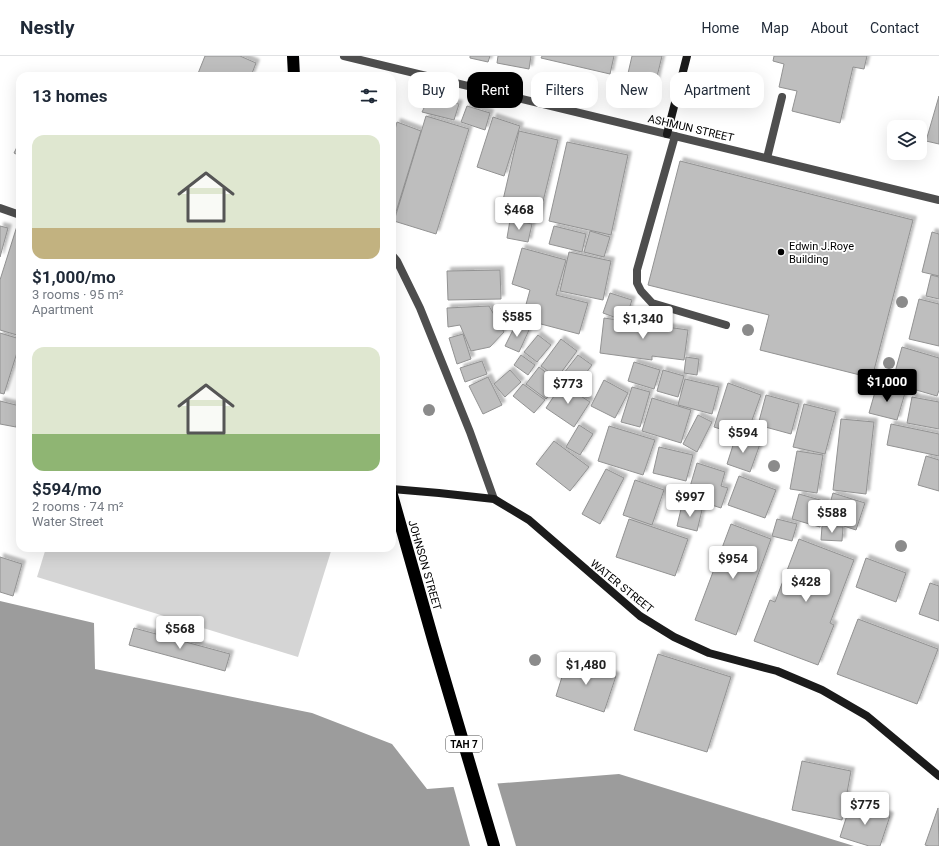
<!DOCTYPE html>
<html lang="en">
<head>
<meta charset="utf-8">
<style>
  :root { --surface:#fff; --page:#f2f2f3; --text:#1f2937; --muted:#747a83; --line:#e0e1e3; --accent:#000 }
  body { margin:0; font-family:Roboto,sans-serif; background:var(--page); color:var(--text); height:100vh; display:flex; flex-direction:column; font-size:15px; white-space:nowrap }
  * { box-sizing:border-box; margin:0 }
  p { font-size:13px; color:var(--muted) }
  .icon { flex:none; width:22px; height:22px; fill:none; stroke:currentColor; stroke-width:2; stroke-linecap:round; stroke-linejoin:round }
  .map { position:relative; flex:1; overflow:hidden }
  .sheet { position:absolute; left:16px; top:16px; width:380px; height:480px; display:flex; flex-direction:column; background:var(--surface); border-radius:12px; box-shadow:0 4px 16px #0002 }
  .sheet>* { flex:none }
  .hud { position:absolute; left:408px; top:16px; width:380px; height:36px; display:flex; gap:8px }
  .tools { position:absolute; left:887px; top:64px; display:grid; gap:8px }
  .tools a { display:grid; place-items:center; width:40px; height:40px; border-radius:8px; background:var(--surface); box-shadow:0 4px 16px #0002; font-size:20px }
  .price { position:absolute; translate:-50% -34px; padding:0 9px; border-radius:4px; background:#fff; color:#222; font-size:13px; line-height:26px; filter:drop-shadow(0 1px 2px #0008) }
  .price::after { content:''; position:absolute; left:50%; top:24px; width:12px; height:9px; margin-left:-6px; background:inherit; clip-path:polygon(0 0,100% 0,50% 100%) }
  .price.selected { background:var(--accent); color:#fff }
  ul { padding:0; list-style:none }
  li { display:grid; align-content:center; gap:8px; height:212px; padding:0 16px }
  li span { display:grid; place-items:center; height:124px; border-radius:12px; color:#555 }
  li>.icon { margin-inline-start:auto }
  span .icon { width:72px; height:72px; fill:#fffc; stroke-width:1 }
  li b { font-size:17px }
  h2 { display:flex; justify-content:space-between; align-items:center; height:48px; padding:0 16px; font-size:17px }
  .tag { padding:0 14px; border-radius:12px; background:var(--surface); box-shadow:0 4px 16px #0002; font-size:14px; line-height:36px }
  .tag.selected { background:var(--accent); color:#fff }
  header { display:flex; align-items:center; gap:24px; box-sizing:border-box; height:56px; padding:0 20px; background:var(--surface); border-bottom:1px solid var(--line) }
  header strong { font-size:19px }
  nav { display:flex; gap:22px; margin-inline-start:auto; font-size:14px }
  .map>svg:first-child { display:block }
  .green { fill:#d5d5d5 }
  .water { fill:#9c9c9c }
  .pier { fill:#fff }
  .building { fill:#bebebe; stroke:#929292; filter:url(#shadow) }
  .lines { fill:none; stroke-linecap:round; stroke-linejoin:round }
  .lane { stroke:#4e4e4e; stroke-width:8 }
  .street { stroke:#4e4e4e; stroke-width:8 }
  .secondary { stroke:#1b1b1b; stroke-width:8 }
  .highway { stroke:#000; stroke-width:12 }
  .tree { fill:#8b8b8b }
  .poi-dot { fill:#000; stroke:#fff; stroke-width:1.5 }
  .labels { text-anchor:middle; stroke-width:3.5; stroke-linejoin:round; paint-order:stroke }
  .shield { fill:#fff; stroke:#4c4c4c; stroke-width:1 }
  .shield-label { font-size:10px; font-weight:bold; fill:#000 }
  .street-label { font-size:11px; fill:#000; stroke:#fff }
  .poi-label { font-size:11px; fill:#000; stroke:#fff; text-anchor:start }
</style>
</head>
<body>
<header>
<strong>Nestly</strong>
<nav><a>Home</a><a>Map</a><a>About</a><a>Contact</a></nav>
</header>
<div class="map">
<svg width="939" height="790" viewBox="0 0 939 790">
  <defs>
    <filter id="shadow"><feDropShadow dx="3.5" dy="-3.5" stdDeviation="1" flood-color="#0004"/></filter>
  </defs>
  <rect width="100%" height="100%" fill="#fff"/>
  <path class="green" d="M 46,492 L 332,492 L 298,601 L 37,521 Z"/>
  <path class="water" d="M 0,545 L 94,567 L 95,613 L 312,657 L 392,688 L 427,733 L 619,718 L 854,790 L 0,790 Z"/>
  <path class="pier" d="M 497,726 L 516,790 L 470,790 L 453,729 Z"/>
  <path class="building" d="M 205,0 L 240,0 L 256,7 L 251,20 L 197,20 Z
    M 470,0 L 490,0 L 488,6 L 470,2 Z
    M 498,0 L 531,0 L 529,13 L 497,7 Z
    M 542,0 L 614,0 L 610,18 L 541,2 Z
    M 632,0 L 662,0 L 654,33 L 626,26 Z
    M 774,0 L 867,0 L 864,13 L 853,11 L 840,67 L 792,55 L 797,35 L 779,31 L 784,8 L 773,5 Z
    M 419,39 L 459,48 L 454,64 L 422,56 L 424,52 L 417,50 Z
    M 939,40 L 939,88 L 926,85 Z
    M 467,50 L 490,57 L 485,74 L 461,66 Z
    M 426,60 L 469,73 L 436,178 L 394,165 Z
    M 493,61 L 520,70 L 504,120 L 477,111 Z
    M 397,66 L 421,75 L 392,169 L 392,85 Z
    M 519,75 L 558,84 L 538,166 L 500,157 Z
    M 20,85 L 20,100 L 14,97 Z
    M 567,86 L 628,99 L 611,179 L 549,165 Z
    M 680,105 L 913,164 L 872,322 L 760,294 L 769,259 L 648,229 Z
    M 510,164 L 532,168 L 528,186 L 507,182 Z
    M 0,170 L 8,172 L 0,201 Z
    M 17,170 L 20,171 L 20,269 L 17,279 L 0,274 L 0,224 Z
    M 554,170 L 586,178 L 582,196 L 549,188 Z
    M 590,175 L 610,181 L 604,201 L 584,196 Z
    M 932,176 L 939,178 L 939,220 L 922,216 Z
    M 522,192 L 566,204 L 556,239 L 588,247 L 579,278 L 522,263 L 530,234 L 512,228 Z
    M 569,196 L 611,205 L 603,244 L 560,235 Z
    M 500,214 L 501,243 L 448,244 L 447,215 Z
    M 931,219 L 939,221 L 939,243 L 926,240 Z
    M 610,237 L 632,244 L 625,265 L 603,257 Z
    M 919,243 L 939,248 L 939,290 L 909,283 Z
    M 489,250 L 504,276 L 490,291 L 471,295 L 460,269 L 448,271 L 447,252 Z
    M 604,262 L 688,274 L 684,304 L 652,300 L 652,304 L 600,297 Z
    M 516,268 L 529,274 L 519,296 L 505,290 Z
    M 0,277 L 20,283 L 20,287 L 4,338 L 0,337 Z
    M 463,278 L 471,303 L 457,308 L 449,282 Z
    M 538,279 L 551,289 L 537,306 L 524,296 Z
    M 561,283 L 577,295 L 557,322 L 541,310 Z
    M 902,291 L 939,302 L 939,334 L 937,340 L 892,327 Z
    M 521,299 L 535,309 L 528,319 L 514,309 Z
    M 578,299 L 592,309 L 574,333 L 560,322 Z
    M 686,301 L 699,303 L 697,319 L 684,317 Z
    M 482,305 L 487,318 L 465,326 L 460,312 Z
    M 634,306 L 660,314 L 654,333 L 628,325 Z
    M 539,311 L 559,327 L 546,343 L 526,328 Z
    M 510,314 L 521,326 L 505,341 L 494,328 Z
    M 663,314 L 684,320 L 678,341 L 657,335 Z
    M 488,321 L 502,349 L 483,358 L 469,330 Z
    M 685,323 L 719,331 L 712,358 L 678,349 Z
    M 604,324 L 628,337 L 615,362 L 591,350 Z
    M 728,327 L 761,339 L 746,381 L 714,371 Z
    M 523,328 L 545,344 L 534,357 L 513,340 Z
    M 562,328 L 590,346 L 574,371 L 546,352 Z
    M 877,329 L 905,337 L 897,364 L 869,357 Z
    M 632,331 L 650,336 L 640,371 L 621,366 Z
    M 766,339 L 799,348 L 791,378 L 758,369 Z
    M 912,341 L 939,346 L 939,373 L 907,367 Z
    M 652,342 L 691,354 L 681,387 L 642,375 Z
    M 0,345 L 20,350 L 16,371 L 0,368 Z
    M 804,348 L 836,356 L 825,398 L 793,391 Z
    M 698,359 L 712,366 L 697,396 L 683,388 Z
    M 841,363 L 874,366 L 866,438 L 833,434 Z
    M 891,368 L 939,378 L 939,400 L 887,389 Z
    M 579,369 L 593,378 L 580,399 L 566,391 Z
    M 609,370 L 655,384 L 643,419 L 598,405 Z
    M 736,380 L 760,388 L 750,416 L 727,408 Z
    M 554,385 L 589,411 L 570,435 L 536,408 Z
    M 659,391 L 693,399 L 686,425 L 653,417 Z
    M 797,395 L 823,399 L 817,437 L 790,433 Z
    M 926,400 L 939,404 L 939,435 L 918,429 Z
    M 697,407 L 725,416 L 721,430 L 728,432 L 721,452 L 687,441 Z
    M 606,413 L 624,422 L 600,468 L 582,458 Z
    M 739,420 L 776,434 L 765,462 L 728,449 Z
    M 635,424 L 664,434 L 652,469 L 623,459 Z
    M 833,437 L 865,447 L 856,474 L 825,464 Z
    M 799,438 L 827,446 L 820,471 L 792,463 Z
    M 682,449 L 702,454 L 697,475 L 677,470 Z
    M 629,463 L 688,483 L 675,520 L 616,501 Z
    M 777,463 L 797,468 L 792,485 L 772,480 Z
    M 731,468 L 771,483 L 736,579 L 695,564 Z
    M 822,470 L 843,471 L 842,485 L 821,484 Z
    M 799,483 L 854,504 L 830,567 L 834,569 L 818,609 L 754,585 L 770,544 L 775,546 Z
    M 0,501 L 22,508 L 13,540 L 0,536 Z
    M 866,502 L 906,517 L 896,546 L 856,531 Z
    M 930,527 L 939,530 L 939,565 L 919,558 Z
    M 858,563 L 938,593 L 917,648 L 837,618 Z
    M 134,572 L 230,598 L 225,615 L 129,589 Z
    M 658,598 L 731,621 L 707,696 L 634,674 Z
    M 567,605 L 616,620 L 604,656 L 556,640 Z
    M 802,705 L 851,715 L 842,764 L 792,754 Z
    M 851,747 L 890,760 L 880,790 L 869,790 L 840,781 Z
    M 938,752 L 939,790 L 929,790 L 925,789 Z"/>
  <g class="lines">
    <path class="lane" d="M 675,80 L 637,214 L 637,227 L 641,235 L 652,247 L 726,269
      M 767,102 L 782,41"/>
    <path class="street" d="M 344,0 L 939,144
      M 0,152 L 20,159
      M 392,199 L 397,205 L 420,252 L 470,376 L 494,443"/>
    <path class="secondary" d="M 667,78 L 687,0
      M 392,433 L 439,437 L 494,443 L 529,464 L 640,560 L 674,581 L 709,597 L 777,615 L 822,634 L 867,660 L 939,720"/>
    <path class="highway" d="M 293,0 L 294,20
      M 392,439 L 434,587 L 494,790"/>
  </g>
  <g class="tree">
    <circle cx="902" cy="246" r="6"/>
    <circle cx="748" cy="274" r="6"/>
    <circle cx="889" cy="307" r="6"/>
    <circle cx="429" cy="354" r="6"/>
    <circle cx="774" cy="410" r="6"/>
    <circle cx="901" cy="490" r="6"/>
    <circle cx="535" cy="604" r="6"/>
  </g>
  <circle class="poi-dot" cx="781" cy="196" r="4"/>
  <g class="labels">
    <rect class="shield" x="446" y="680" width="36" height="16" rx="3"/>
    <g class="shield-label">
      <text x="464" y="692">TAH 7</text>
    </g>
    <g class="street-label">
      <text transform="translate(691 72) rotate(13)" y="4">ASHMUN STREET</text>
      <text transform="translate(425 509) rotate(74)" y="4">JOHNSON STREET</text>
      <text transform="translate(622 530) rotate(39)" y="4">WATER STREET</text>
    </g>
    <g class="poi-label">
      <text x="789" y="194">Edwin J.Roye<tspan x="789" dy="13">Building</tspan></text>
    </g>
  </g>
</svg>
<div class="tools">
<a><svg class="icon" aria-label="layers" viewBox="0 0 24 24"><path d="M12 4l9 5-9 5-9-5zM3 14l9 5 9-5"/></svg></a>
</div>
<b class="price" style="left:519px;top:175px">$468</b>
<b class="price" style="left:517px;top:282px">$585</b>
<b class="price" style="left:643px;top:284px">$1,340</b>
<b class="price selected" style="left:887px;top:347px">$1,000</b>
<b class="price" style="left:568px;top:349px">$773</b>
<b class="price" style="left:743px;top:398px">$594</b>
<b class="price" style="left:690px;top:462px">$997</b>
<b class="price" style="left:832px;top:478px">$588</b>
<b class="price" style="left:733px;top:524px">$954</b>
<b class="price" style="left:806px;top:547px">$428</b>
<b class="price" style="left:180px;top:594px">$568</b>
<b class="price" style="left:586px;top:630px">$1,480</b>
<b class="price" style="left:865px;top:770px">$775</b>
<div class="hud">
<a class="tag">Buy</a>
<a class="tag selected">Rent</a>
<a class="tag">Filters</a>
<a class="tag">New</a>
<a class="tag">Apartment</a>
</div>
<section class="sheet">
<h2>13 homes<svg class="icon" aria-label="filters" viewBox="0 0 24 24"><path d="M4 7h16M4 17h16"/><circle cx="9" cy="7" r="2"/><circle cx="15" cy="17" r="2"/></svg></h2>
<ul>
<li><span style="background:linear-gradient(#dfe7d0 75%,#c2b280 0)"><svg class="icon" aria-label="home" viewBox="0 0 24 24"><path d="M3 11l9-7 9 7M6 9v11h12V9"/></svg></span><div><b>$1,000/mo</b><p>3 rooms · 95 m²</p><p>Apartment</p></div></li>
<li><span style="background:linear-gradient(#dfe7d0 70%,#8fb573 0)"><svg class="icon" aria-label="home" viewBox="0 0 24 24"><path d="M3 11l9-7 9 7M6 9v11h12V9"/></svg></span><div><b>$594/mo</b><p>2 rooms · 74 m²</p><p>Water Street</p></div></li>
</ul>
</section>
</div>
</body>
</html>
